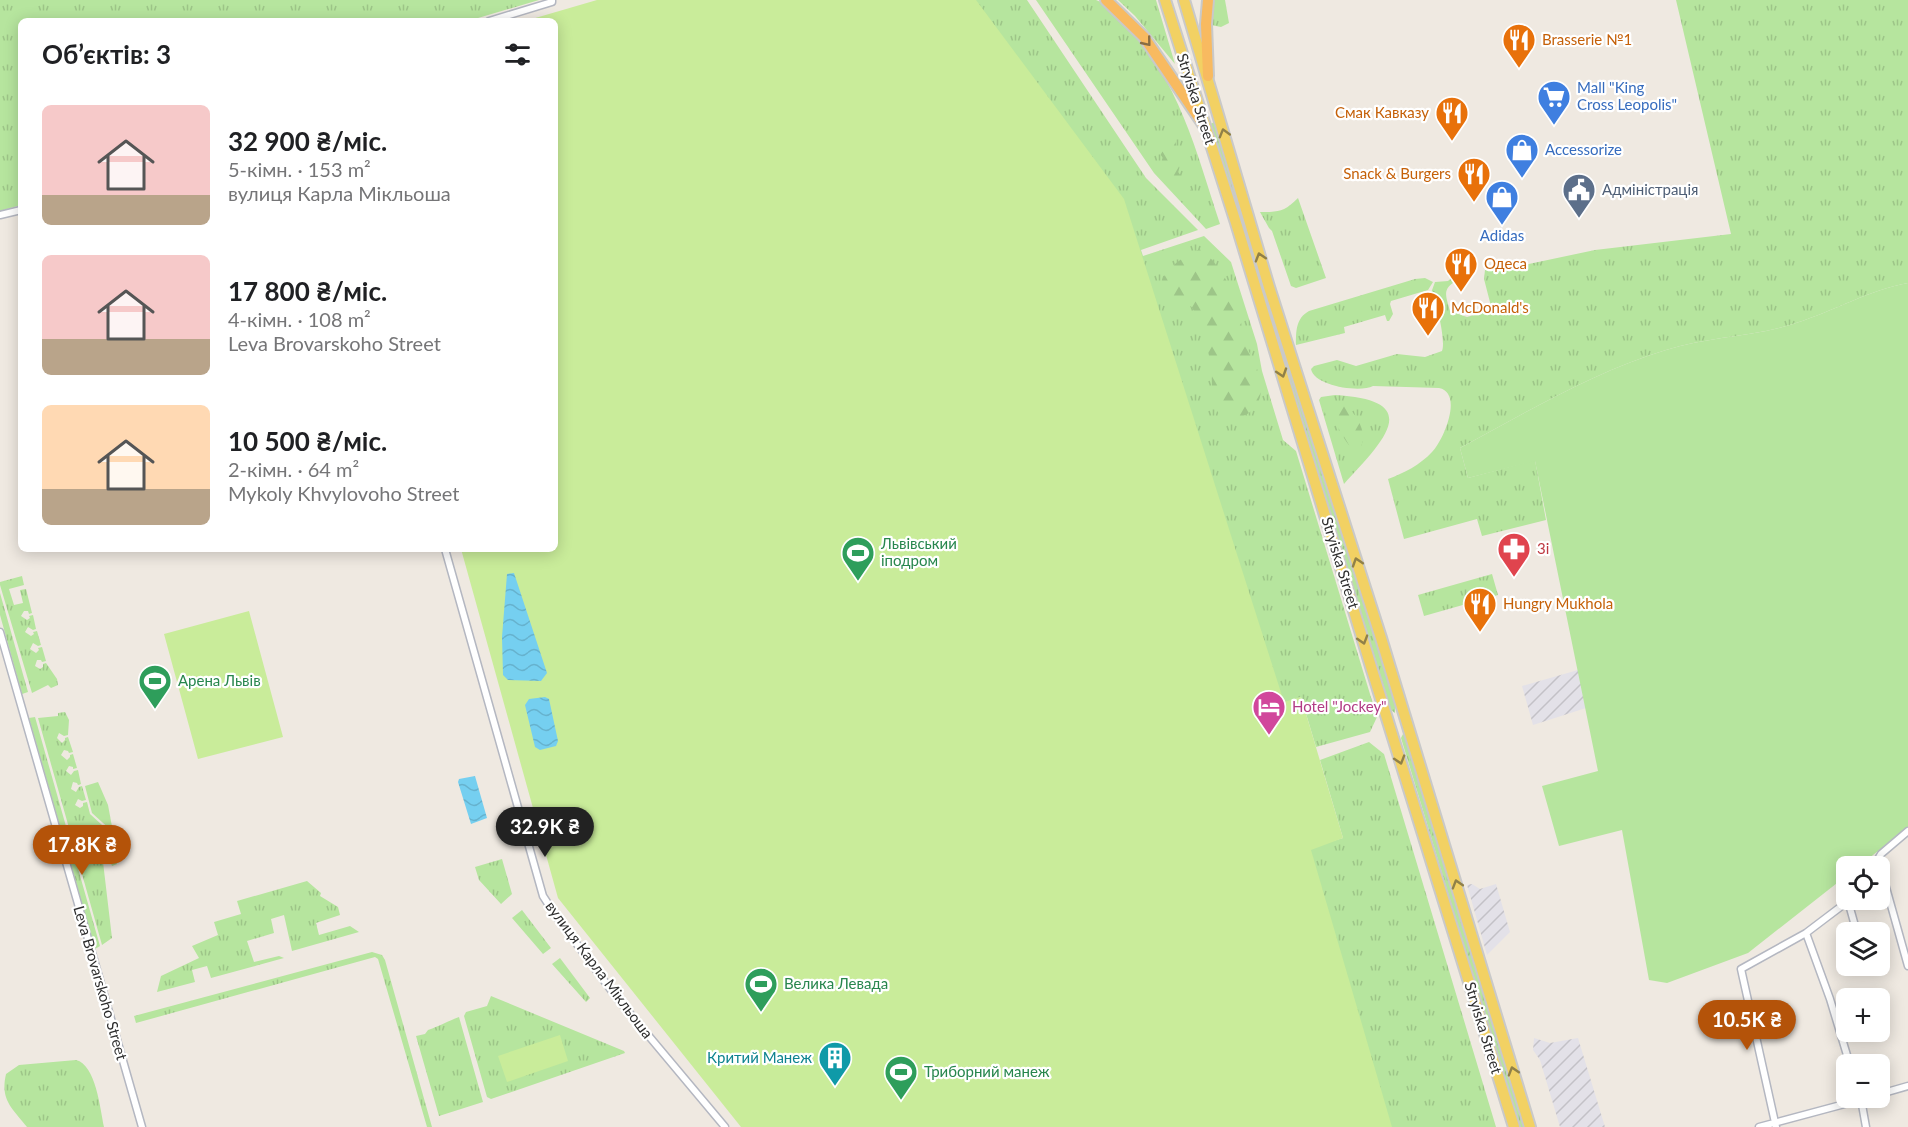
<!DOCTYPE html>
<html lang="uk">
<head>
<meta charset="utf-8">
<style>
  :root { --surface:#fff; --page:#f2f2f2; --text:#202124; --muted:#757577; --accent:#b45309 }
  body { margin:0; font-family:Lato,sans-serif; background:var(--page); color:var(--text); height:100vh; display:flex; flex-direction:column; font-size:22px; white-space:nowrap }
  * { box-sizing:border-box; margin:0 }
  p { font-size:20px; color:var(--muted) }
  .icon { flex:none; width:33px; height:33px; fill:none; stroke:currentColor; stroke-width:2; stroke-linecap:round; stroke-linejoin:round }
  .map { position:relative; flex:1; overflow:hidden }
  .panel { position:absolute; left:18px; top:18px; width:540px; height:534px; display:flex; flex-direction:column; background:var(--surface); border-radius:9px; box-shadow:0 3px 15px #0003 }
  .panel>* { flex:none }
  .tools { position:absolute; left:1836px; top:856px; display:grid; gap:12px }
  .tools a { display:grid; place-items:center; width:54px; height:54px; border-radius:9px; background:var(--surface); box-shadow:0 3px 15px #0003; font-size:30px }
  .price { position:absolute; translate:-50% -51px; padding:0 14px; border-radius:21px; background:var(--accent); color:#fff; font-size:20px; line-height:39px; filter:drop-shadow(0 2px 3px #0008) }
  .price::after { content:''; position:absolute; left:50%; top:36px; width:18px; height:14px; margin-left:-9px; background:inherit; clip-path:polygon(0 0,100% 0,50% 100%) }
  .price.current { background:#222; color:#fff }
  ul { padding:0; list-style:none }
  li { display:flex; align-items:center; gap:18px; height:150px; padding:0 24px }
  li span { display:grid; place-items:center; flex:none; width:168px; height:120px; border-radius:9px; color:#555 }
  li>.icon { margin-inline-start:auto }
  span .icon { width:72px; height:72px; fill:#fffc; stroke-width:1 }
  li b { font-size:26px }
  h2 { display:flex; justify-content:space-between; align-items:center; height:72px; padding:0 24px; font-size:26px }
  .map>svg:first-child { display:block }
  .industrial { fill:url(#industrial-furrows) }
  .grass { fill:url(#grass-tufts) }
  .forest { fill:url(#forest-firs) }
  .garden { fill:#b6e59e }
  .pitch { fill:#c9ec9a }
  .water { fill:url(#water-waves) }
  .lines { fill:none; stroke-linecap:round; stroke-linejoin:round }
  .minor-casing { stroke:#b4b7c1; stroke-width:9 }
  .primary-casing { stroke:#c9c9c9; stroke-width:14 }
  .trunk-casing { stroke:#c9c9c9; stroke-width:14 }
  .minor { stroke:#fff; stroke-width:6 }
  .primary { stroke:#f2d163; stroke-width:10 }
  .trunk { stroke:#f8ba60; stroke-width:10 }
  .oneway { stroke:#896d44 }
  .oneway2 { stroke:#908048 }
  .labels { text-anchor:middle; stroke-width:4.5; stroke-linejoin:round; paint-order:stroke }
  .food-label { font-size:15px; fill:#c56008; stroke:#fff; text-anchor:start }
  .shop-label { font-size:15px; fill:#366cbe; stroke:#fff; text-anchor:start }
  .street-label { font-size:15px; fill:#2e2e2e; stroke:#fff }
  .service-label { font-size:15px; fill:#4e5e75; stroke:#fff; text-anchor:start }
  .leisure-label { font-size:15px; fill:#27864d; stroke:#fff; text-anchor:start }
  .health-label { font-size:15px; fill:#be3a42; stroke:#fff; text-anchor:start }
  .hotel-label { font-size:15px; fill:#b23c85; stroke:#fff; text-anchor:start }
  .culture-label { font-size:15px; fill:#0d838f; stroke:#fff; text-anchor:end }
</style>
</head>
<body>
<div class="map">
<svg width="1908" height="1127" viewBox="0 0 1908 1127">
  <defs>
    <pattern id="industrial-furrows" width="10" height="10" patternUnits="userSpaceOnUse" patternTransform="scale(1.5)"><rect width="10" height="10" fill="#e3e1e8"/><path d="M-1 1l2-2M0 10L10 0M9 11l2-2" fill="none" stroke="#c3c1c7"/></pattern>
    <pattern id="grass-tufts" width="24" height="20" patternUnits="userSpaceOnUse" patternTransform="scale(1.5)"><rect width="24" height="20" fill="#b6e59e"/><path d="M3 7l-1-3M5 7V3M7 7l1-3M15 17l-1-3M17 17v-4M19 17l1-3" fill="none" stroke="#9dc588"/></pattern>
    <pattern id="forest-firs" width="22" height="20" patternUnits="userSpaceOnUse" patternTransform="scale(1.5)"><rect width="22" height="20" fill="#b6e59e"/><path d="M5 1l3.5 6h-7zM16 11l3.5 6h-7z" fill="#9dc588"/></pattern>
    <pattern id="water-waves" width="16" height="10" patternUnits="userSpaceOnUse" patternTransform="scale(1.5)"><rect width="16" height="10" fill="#75cff0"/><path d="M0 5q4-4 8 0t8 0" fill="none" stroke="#66b2ce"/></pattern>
  </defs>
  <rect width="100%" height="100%" fill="#efe9e1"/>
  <path class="industrial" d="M 1578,670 L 1586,708 L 1533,725 L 1522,686 Z
    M 1472,884 L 1480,889 L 1496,884 L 1510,932 L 1487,955 L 1467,885 Z
    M 1534,1038 L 1550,1043 L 1578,1038 L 1605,1127 L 1560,1127 L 1540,1060 L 1533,1050 Z"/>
  <path class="grass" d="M 0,0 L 539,0 L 468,21 L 21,21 L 21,205 L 0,211 Z
    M 929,0 L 1027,0 L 1146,178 L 1198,230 L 1141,250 L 1143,256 L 1204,236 L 1231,262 L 1257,344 L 1262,371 L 1283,440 L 1296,451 L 1377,717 L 1370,732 L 1316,747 L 1301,697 L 1284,703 Z
    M 1036,0 C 1050,0 1085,0 1096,0 C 1105,3 1117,16 1124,23 C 1179,79 1196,151 1220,224 L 1206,229 L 1154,173 Z
    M 1118,0 L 1156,0 L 1175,64 L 1135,16 Z
    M 1213,0 L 1225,0 L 1229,23 L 1221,27 L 1211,25 Z
    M 1676,0 L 1908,0 L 1908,283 C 1869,290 1834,311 1796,323 C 1754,337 1709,336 1666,350 C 1593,372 1527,412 1460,448 L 1468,478 L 1535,460 L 1546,520 L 1482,536 L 1477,519 L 1404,539 L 1388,479 C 1404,473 1420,465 1432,452 C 1443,441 1464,393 1439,388 L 1373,386 C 1360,393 1314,386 1311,369 L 1314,366 L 1337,360 L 1356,366 L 1397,354 L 1425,357 L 1442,351 C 1446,342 1437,301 1431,293 L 1435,282 L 1448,281 L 1456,274 L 1459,279 C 1442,289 1445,293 1450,311 L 1467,317 L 1492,310 L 1484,279 L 1485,270 L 1500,270 L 1595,250 L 1731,234 Z
    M 1214,122 L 1265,288 L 1263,291 L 1209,125 Z
    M 1298,198 L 1326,278 L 1296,288 L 1291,286 L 1272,231 L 1269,228 L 1260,212 C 1279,212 1284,212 1298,198 Z
    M 1425,278 L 1433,282 L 1428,290 L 1391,301 L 1390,304 L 1393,314 L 1389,321 L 1387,321 L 1385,315 L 1344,327 L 1345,333 L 1296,345 C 1296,331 1296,318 1309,311 L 1415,279 Z
    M 1277,333 L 1281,335 L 1395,702 L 1395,713 L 1391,710 L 1276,336 Z
    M 1335,395 C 1428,400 1381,443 1344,484 L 1319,400 L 1321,397 Z
    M 1492,574 L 1498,595 L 1424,616 L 1418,595 Z
    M 22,576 L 24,585 L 9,589 L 14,605 L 23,603 L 20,590 L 26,589 L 32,613 L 29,614 L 28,611 L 24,611 L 21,616 L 27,620 L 30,618 L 29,616 L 33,615 L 36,629 L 33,630 L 28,627 L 25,632 L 31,636 L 34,634 L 33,632 L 37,631 L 41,645 L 38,646 L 33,643 L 30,649 L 36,653 L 39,650 L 38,648 L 42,647 L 46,661 L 42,662 L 41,660 L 37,660 L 35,666 L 40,669 L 43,667 L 43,664 L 46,663 L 57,679 L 58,685 L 51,688 L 48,685 L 32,693 L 0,585 L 0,582 Z
    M 0,593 L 28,692 L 22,694 L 0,615 Z
    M 65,712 L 69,720 L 68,735 L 64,736 L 59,733 L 57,738 L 62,743 L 65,740 L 65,738 L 68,737 L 73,752 L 69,753 L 68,751 L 64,750 L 61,755 L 67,760 L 70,757 L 70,755 L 73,754 L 77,768 L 73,769 L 73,767 L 69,766 L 66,771 L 71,775 L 74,771 L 78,770 L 81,784 L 78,785 L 77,783 L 73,782 L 71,789 L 76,792 L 79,787 L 82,786 L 86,800 L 82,801 L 78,799 L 75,805 L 80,808 L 83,806 L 83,803 L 87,802 L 90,814 L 113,835 L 117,864 L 112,866 L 110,860 L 103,862 L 112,938 L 102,945 L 38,718 L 58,716 L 58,713 Z
    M 35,717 L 100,946 L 95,949 L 29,718 Z
    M 1403,734 L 1407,737 L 1525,1127 L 1519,1127 L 1401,738 Z
    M 1369,742 L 1384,754 L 1496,1127 L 1342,1127 L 1280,783 L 1323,844 L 1343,838 L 1320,760 Z
    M 98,782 L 108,805 L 113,832 L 92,813 L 85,786 Z
    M 502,859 L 512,894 L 501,904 L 479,880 L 475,867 Z
    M 307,881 L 321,893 L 320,896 L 338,907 L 340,915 L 316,923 L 319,935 L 350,926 L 359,932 L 292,951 L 284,915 L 271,919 L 274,933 L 247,941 L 254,962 L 279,956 L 284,958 L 211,978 L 207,966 L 192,970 L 195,982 L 157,992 L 161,976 L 199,958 L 192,946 L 218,935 L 214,922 L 241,914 L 237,901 Z
    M 522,910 L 551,948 L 543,954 L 512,918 Z
    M 372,952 L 382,955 L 385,960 L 432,1127 L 427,1127 L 378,959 L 375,957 L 136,1023 L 134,1016 Z
    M 560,958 L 590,998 L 586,1002 L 552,964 Z
    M 491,996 L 624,1051 L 625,1053 L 491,1099 L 487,1097 L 464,1016 L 466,1012 L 487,1006 Z
    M 459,1017 L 483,1102 L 439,1116 L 416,1036 L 425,1034 L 428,1030 C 440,1026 448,1021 459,1017 Z
    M 76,1060 C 96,1065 100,1108 104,1127 L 27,1127 C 12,1108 0,1100 6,1074 L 19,1065 Z"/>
  <path class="forest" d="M 1162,131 L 1174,137 L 1181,163 L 1178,172 L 1199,200 L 1191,208 C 1188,204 1185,198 1181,194 C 1174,186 1164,187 1168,174 L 1163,167 L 1163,158 L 1154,146 L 1156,137 Z
    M 1201,249 C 1221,266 1235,292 1240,317 C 1242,325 1242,333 1244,340 C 1246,348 1251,354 1254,361 C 1268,393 1262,417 1224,421 C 1222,417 1218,413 1216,409 C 1210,395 1213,380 1211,366 C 1209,351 1198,308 1185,300 C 1180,300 1176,303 1172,302 C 1167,301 1163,296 1162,292 C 1155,274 1187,253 1201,249 Z
    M 1331,401 C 1336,402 1341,402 1345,405 C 1357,414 1369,435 1360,448 L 1353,449 C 1344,442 1341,429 1333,421 C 1328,417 1329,422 1326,415 C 1324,411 1325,410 1326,405 Z"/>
  <path class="garden" d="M 1908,283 L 1908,827 L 1858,867 L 1846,867 L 1846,876 L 1748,953 L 1667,983 L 1649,980 L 1622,830 L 1559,846 L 1542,786 L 1598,771 L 1535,461 L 1468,478 L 1460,448 C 1527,412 1593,372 1666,350 C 1709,336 1754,337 1796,323 C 1834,311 1869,290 1908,283 Z"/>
  <path class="pitch" d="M 597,0 L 976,0 L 1124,199 L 1284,702 L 1301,697 L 1343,838 L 1311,850 L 1392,1127 L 741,1127 L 558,898 L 461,549 L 555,549 L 555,21 L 525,21 Z
    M 249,611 L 283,737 L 198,759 L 164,634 Z
    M 560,1035 L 568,1061 L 507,1082 L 498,1056 Z"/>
  <path class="water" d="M 514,573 L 547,673 L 541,681 L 508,680 L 503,675 L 502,637 L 507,574 Z
    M 545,697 L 549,699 L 558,741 L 556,746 L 540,750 L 535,747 L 525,705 L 529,699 Z
    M 475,776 L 487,818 L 471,824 L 458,782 L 459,779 Z"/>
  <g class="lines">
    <g class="minor-casing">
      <path id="minor" d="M 489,21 L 552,2 L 552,0
        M 0,215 L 21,210
        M 445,549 L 543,896 L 556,916 L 617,998 L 725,1127
        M 0,632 L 142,1127
        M 1908,831 L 1881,854 L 1878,859 L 1908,966
        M 1806,933 L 1830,999 L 1850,1065
        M 1880,1094 L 1908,1086
        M 1861,1099 L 1866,1127
        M 1759,1127 L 1867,1098
        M 1776,1127 L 1741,969 L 1806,933 L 1843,905 L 1847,905 L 1850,908 L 1857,933"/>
    </g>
    <g class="primary-casing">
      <path id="primary" d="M 1165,0 L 1236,223 L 1372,670 L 1514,1127
        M 1184,0 L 1269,287 L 1381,638 L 1530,1127"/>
    </g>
    <g class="trunk-casing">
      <path id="trunk" d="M 1106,0 L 1144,37 L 1203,124
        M 1208,76 L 1206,24 L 1208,0"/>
    </g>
    <use href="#minor" class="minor"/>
    <use href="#primary" class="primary"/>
    <use href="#trunk" class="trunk"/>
  </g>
  <defs><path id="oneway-chevron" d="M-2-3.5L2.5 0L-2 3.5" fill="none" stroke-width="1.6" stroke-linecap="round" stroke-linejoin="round" transform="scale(1.5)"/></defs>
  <use class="oneway" href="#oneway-chevron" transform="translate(1147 42) rotate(51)"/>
  <g class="oneway2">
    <use href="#oneway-chevron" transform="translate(1224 133) rotate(-106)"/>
    <use href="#oneway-chevron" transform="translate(1260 257) rotate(-107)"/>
    <use href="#oneway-chevron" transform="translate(1282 373) rotate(72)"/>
    <use href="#oneway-chevron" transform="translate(1357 562) rotate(-108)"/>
    <use href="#oneway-chevron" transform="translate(1363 640) rotate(73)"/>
    <use href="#oneway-chevron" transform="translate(1400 760) rotate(73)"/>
    <use href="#oneway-chevron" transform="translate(1457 884) rotate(-107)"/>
    <use href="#oneway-chevron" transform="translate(1513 1071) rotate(-107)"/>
  </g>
  <defs>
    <g id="restaurant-pin" transform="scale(1.725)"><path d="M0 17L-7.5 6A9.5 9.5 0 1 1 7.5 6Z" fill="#e8710a" stroke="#fff"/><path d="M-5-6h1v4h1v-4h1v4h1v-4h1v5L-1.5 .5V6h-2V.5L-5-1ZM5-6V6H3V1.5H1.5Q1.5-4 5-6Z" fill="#fff"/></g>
    <g id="supermarket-pin" transform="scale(1.725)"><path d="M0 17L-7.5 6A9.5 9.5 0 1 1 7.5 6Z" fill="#3f7fe0" stroke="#fff"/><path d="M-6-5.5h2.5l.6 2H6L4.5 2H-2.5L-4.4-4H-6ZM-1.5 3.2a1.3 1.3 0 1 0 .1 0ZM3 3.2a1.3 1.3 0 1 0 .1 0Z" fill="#fff"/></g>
    <g id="shop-pin" transform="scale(1.725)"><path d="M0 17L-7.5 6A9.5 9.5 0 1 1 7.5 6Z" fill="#3f7fe0" stroke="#fff"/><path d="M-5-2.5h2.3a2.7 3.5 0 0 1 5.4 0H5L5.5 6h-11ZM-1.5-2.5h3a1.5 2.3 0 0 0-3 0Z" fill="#fff"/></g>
    <g id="civic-pin" transform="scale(1.725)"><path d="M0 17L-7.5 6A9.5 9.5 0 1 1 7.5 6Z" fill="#5c6f8a" stroke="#fff"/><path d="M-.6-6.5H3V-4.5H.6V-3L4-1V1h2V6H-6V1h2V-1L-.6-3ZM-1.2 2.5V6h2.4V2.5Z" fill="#fff"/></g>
    <g id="pharmacy-pin" transform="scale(1.725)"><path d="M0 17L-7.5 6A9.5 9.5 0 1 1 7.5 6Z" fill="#e0444e" stroke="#fff"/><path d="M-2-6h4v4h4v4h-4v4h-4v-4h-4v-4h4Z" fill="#fff"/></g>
    <g id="stadium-pin" transform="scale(1.725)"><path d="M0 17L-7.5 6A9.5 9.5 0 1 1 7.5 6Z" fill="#2e9e5b" stroke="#fff"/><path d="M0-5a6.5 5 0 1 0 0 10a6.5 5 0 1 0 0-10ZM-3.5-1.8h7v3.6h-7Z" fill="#fff"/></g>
    <g id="hotel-pin" transform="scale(1.725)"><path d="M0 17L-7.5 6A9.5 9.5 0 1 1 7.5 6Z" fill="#d1479c" stroke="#fff"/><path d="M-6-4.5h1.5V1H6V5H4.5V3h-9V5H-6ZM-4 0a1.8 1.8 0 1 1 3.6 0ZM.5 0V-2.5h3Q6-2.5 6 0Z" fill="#fff"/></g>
    <g id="building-pin" transform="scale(1.725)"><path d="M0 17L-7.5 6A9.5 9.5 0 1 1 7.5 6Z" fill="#0f9aa8" stroke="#fff"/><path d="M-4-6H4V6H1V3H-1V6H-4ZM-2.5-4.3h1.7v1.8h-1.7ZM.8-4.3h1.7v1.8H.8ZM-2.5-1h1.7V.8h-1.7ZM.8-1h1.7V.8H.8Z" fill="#fff"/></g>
  </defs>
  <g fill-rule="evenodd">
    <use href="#restaurant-pin" x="1519" y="40"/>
    <use href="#supermarket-pin" x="1554" y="97"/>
    <use href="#restaurant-pin" x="1452" y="113"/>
    <use href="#shop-pin" x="1522" y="150"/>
    <use href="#restaurant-pin" x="1474" y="174"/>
    <use href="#civic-pin" x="1579" y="190"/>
    <use href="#shop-pin" x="1502" y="197"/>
    <use href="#restaurant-pin" x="1461" y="264"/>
    <use href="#restaurant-pin" x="1428" y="308"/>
    <use href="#pharmacy-pin" x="1514" y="549"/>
    <use href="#stadium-pin" x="858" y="553"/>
    <use href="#restaurant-pin" x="1480" y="604"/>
    <use href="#stadium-pin" x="155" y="681"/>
    <use href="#hotel-pin" x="1269" y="707"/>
    <use href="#stadium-pin" x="761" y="984"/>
    <use href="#building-pin" x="835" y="1058"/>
    <use href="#stadium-pin" x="901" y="1072"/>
  </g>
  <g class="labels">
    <g class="food-label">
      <text x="1542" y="45">Brasserie №1</text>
      <text x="1429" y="118" text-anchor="end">Смак Кавказу</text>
      <text x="1451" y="179" text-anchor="end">Snack &amp; Burgers</text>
      <text x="1484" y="269">Одеса</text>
      <text x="1451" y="313">McDonald's</text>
      <text x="1503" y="609">Hungry Mukhola</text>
    </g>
    <g class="shop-label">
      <text x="1577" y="93">Mall "King<tspan x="1577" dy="17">Cross Leopolis"</tspan></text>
      <text x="1545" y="155">Accessorize</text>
      <text x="1502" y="241" text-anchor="middle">Adidas</text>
    </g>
    <g class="street-label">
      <text transform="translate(1196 99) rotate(72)" y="5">Stryiska Street</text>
      <text transform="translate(1340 563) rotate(73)" y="5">Stryiska Street</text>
      <text transform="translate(599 970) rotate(53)" y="5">вулиця Карла Мікльоша</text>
      <text transform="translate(100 983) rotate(74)" y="5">Leva Brovarskoho Street</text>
      <text transform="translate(1483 1028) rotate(73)" y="5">Stryiska Street</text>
    </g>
    <g class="service-label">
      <text x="1602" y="195">Адміністрація</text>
    </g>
    <g class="leisure-label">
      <text x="881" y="549">Львівський<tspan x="881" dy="17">іподром</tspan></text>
      <text x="178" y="686">Арена Львів</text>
      <text x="784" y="989">Велика Левада</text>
      <text x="924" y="1077">Триборний манеж</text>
    </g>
    <g class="health-label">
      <text x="1537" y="554">3і</text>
    </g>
    <g class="hotel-label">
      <text x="1292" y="712">Hotel "Jockey"</text>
    </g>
    <g class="culture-label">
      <text x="812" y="1063">Критий Манеж</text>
    </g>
  </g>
</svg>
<div class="tools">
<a><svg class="icon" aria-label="locate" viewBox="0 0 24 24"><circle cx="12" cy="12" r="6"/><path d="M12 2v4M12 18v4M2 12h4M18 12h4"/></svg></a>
<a><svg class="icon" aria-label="layers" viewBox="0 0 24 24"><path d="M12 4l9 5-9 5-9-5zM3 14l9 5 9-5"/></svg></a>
<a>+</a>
<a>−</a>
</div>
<b class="price current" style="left:545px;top:858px">32.9K ₴</b>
<b class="price" style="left:82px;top:876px">17.8K ₴</b>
<b class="price" style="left:1747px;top:1051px">10.5K ₴</b>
<section class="panel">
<h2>Об’єктів: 3<svg class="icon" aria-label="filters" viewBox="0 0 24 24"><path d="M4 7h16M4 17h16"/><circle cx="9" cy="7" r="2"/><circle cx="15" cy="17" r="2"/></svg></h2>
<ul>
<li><span style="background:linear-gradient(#f6c9c9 75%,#b9a48a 0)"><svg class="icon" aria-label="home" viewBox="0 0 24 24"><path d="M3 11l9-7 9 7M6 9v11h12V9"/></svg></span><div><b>32 900 ₴/міс.</b><p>5-кімн. · 153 m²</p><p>вулиця Карла Мікльоша</p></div></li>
<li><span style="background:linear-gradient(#f6c9c9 70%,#b9a48a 0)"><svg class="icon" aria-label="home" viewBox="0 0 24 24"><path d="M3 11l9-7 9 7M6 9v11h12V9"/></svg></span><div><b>17 800 ₴/міс.</b><p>4-кімн. · 108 m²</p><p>Leva Brovarskoho Street</p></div></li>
<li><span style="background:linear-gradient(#ffd9b3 70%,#b9a48a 0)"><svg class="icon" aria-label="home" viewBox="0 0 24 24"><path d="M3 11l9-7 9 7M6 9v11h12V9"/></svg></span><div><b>10 500 ₴/міс.</b><p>2-кімн. · 64 m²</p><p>Mykoly Khvylovoho Street</p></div></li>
</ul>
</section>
</div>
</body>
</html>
